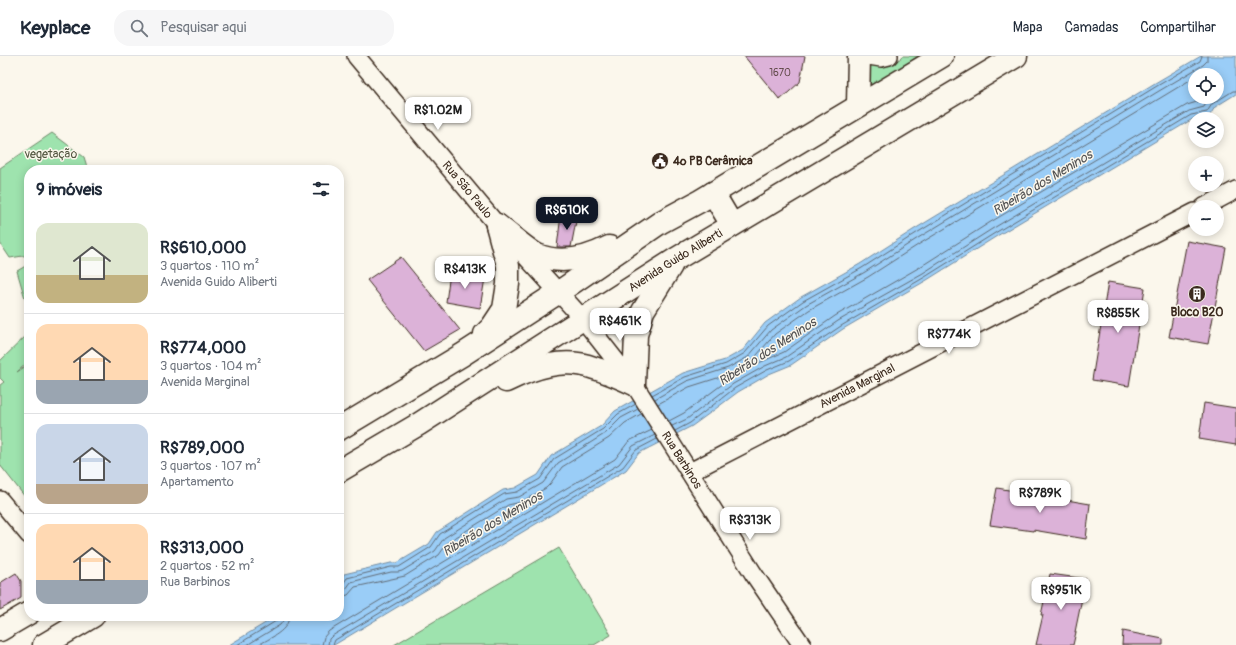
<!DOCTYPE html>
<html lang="pt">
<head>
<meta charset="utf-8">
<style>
  :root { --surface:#fff; --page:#f6f6f7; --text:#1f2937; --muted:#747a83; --line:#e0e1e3; --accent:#111827 }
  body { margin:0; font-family:Pangolin,sans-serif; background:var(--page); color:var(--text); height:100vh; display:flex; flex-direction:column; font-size:15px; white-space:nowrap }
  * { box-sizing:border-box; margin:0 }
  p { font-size:13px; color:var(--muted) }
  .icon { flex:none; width:22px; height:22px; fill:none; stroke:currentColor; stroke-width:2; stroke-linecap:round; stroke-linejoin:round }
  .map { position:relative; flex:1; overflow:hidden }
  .sheet { position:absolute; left:24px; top:109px; width:320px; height:456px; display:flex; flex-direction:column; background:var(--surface); border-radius:16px; box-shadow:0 2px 10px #0003 }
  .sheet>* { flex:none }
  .fabs { position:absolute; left:1188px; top:12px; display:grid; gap:8px }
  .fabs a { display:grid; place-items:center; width:36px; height:36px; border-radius:50%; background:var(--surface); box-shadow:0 2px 10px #0003; font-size:20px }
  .price { position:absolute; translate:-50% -34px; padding:0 9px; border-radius:8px; background:#fff; color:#222; font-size:13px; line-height:26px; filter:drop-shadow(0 1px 2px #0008) }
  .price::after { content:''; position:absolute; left:50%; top:24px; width:12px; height:9px; margin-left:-6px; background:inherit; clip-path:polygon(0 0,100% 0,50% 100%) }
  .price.active { background:var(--accent); color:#fff }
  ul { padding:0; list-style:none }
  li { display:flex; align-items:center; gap:12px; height:100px; padding:0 12px }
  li+li { border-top:1px solid var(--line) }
  li span { display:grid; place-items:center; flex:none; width:112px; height:80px; border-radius:12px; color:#555 }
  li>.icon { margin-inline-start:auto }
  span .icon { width:48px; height:48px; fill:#fffc; stroke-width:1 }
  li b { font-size:17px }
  h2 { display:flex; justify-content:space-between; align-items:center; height:48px; padding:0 12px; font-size:17px }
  header { display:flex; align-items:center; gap:24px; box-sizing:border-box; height:56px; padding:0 20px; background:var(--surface); border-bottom:1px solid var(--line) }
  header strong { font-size:19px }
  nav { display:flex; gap:22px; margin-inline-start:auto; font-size:14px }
  .search { width:280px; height:36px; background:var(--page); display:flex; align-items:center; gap:10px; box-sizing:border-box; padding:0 14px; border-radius:16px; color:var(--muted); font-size:15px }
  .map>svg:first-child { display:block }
  .green { fill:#9ee3ae; stroke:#6c8666 }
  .water { fill:#9acdf7; stroke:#748ca0; fill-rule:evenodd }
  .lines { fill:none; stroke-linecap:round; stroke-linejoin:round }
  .shore { stroke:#616b75; stroke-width:1 }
  .building { fill:#dcb2d8; stroke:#3b2a1e }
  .minor-casing { stroke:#3b2a1e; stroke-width:20 }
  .major-casing { stroke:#3b2a1e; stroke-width:25 }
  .minor { stroke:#fbf7ec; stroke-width:17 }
  .major { stroke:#fbf7ec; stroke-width:22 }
  .labels { text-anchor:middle; stroke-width:3; stroke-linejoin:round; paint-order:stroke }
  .number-label { font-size:10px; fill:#634c4c }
  .park-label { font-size:12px; fill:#545842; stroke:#fbf7ec }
  .poi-label { font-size:12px; font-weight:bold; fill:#3b2a1e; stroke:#fbf7ec; text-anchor:start }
  .street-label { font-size:12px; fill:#3b2a1e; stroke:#fbf7ec }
  .water-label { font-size:13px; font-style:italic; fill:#535354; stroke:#fbf7ec }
</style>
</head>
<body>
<header>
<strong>Keyplace</strong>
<div class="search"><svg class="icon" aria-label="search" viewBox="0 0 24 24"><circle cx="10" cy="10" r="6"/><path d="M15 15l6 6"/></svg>Pesquisar aqui</div>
<nav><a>Mapa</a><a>Camadas</a><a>Compartilhar</a></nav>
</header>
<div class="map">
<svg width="1236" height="589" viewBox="0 0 1236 589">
  <rect width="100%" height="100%" fill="#fbf7ec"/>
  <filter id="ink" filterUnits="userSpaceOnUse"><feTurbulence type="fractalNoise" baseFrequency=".025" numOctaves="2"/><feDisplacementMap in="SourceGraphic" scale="8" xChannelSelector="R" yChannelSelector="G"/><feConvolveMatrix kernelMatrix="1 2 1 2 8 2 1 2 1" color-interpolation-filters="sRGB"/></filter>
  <g filter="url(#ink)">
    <path class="green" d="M 903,0 L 918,0 L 873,31 L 863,32 L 866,9 C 880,11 892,11 903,0 Z
      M 52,77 L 84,101 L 88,114 L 29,114 L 29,199 L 10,202 L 0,187 L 0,112 Z
      M 29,208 L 29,256 L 17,215 Z
      M 29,277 L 29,305 L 17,316 L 29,308 L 29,446 L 0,409 L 0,329 L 4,326 L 0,322 L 0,305 Z
      M 559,492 L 611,579 L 594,589 L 394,589 Z"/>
    <path class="water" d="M 1201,0 L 1236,0 L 1236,38 L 1215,51 L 1210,59 L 1196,61 L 997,180 L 927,224 L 843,273 L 791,309 L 769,318 L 738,336 L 714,354 L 692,370 L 639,397 L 626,414 L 334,589 L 229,589 L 277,560 L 339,560 L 339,529 L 344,518 L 391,507 L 397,507 L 429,488 L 437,476 L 503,434 L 515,432 L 538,419 L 551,400 L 601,370 L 615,355 L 683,317 L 725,304 L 743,294 L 765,267 L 801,241 L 860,208 L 913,174 L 1155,27 ZM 1195,19 L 1217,19 L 1217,41 L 1195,41 Z"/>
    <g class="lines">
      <path class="shore" d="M 1195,21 L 921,187 L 868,221 L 809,254 L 775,278 L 751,306 L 751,308 L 754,309 L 784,296 L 835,260 L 920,211 L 989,167 L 1187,49 L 1200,45 L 1203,41
        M 652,339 L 685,321 L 726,308 L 745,297 L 768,270 L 803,245 L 862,212 L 915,178 L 1157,30 L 1200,5 L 1202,0
        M 655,343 L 687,325 L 728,312 L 748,301 L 771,274 L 806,249 L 865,216 L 918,182 L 1159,35 L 1203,9 L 1207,5 L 1207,0
        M 658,348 L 689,331 L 730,318 L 733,319 L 732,321 L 684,357 L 669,365
        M 672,370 L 687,363 L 733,328 L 765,310 L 786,301 L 838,265 L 923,217 L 992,173 L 1189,55 L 1204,51 L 1208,44 L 1213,41
        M 675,375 L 690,367 L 735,332 L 767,314 L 789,305 L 841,270 L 925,221 L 995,177 L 1191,59 L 1207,56 L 1212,48 L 1233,35 L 1236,35
        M 339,530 L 343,528 L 347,522 L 391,511 L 399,511 L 431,491 L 440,478 L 504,438 L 517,436 L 540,423 L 554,403 L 603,373 L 618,358 L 636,348
        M 339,535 L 346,533 L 351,526 L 391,516 L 398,516 L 402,515 L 435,495 L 444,482 L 506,443 L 519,441 L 543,427 L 558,407 L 606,377 L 621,362 L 638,353
        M 339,541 L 348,539 L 355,531 L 405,520 L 439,499 L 448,486 L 508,449 L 521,446 L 546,432 L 550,428 L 562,411 L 609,382 L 625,367 L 641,358
        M 237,589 L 276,565 L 278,560
        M 247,589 L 280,569 L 283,565 L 283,560
        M 258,589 C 270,582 289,575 289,560
        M 322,589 L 324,581 L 329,575 L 615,403 L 629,385 L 652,374
        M 328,589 L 329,583 L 332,580 L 619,408 L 633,390 L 655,379
        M 333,589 L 335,584 L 623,411 L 636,394 L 657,383"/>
    </g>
    <path class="building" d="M 744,0 L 805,0 L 800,26 L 780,44 Z
      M 561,159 L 577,160 L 571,191 L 557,191 Z
      M 1187,185 L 1226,192 L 1208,288 L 1169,281 Z
      M 401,201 L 460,274 L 424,295 L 367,224 Z
      M 450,217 L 485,222 L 480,252 L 446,246 Z
      M 1108,226 L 1145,232 L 1129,330 L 1092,324 Z
      M 1204,347 L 1236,352 L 1236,389 L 1199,383 Z
      M 997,432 L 1090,448 L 1086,483 L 1033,474 L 1033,475 L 990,469 Z
      M 16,517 L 21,525 L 21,542 L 0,554 L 0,527 Z
      M 1050,518 L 1086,523 L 1075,576 L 1076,576 L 1073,589 L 1036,589 L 1043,559 L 1041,559 Z
      M 1123,575 L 1163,583 L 1163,589 L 1122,589 Z"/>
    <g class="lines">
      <g class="minor-casing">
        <g id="minor">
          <path id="s1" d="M 356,0 L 497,169 L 583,263 L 634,328 L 753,517 L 802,589"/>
          <path d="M 869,0 L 881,2 L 889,0"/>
          <path d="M 1204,151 L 1236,134"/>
          <path id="s2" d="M 690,416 L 1195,156"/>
          <path d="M 0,444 L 29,479"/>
        </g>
      </g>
      <g class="major-casing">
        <g id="major">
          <path d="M 858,49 L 859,0"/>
          <path d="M 713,137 L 732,169"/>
          <path d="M 497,169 C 508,177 527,194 537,199 C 562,209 586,203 609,191"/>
          <path d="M 485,278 L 492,271 L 504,253 L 508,228 L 508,210 L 497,169"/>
          <path d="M 506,325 C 534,311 564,301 594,312 C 608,316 621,322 634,328 L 636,279 L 643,255 L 671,210"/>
          <path d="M 339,373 L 462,299 L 559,236 L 661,166 L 700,145 L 942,0"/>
          <path id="s3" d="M 339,415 L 419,368 L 676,203 L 1016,0"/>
          <path d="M 0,574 L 29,557"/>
          <path d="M 44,589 L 93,560"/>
        </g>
      </g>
      <use href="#minor" class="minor"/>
      <use href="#major" class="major"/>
    </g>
  </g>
  <defs>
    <g id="civic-disc" transform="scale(0.9)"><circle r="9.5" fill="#3b2a1e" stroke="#fbf7ec"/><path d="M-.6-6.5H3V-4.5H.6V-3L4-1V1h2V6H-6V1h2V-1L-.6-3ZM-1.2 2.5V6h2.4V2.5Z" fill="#fff"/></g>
    <g id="building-disc" transform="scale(0.9)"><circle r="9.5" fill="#3b2a1e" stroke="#fbf7ec"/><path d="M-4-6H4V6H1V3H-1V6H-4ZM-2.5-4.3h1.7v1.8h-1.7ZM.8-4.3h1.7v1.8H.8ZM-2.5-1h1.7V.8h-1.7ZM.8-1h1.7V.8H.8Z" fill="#fff"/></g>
  </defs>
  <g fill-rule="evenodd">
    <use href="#civic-disc" x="660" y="105"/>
    <use href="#building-disc" x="1197" y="238"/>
  </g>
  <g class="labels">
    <g class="number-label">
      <text x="780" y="20">1670</text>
    </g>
    <g class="park-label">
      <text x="51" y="102">vegetação</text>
    </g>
    <g class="poi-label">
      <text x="673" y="109">4º PB Cerâmica</text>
      <text x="1197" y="260" text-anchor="middle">Bloco B20</text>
    </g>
    <g class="street-label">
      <text dy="4" stroke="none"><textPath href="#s1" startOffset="174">Rua São Paulo</textPath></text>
      <text dy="4" stroke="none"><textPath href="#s3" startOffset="397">Avenida Guido Aliberti</textPath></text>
      <text dy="4" stroke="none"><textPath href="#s2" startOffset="188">Avenida Marginal</textPath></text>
      <text dy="4" stroke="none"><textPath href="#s1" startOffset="520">Rua Barbinos</textPath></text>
    </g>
    <g class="water-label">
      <text transform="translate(1042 126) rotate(-31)" y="5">Ribeirão dos Meninos</text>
      <text transform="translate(767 295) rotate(-33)" y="5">Ribeirão dos Meninos</text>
      <text transform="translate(492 467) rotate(-31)" y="5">Ribeirão dos Meninos</text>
    </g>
  </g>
</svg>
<div class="fabs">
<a><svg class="icon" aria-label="locate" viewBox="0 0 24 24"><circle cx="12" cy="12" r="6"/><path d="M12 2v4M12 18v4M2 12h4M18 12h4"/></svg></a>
<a><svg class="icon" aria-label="layers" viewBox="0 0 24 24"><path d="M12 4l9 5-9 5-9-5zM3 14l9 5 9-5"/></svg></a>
<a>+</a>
<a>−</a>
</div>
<b class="price" style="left:438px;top:75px">R$1.02M</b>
<b class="price active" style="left:567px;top:175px">R$610K</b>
<b class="price" style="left:465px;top:234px">R$413K</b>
<b class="price" style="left:1118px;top:278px">R$855K</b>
<b class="price" style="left:620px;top:286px">R$461K</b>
<b class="price" style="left:949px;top:299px">R$774K</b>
<b class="price" style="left:1040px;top:458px">R$789K</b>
<b class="price" style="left:750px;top:485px">R$313K</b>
<b class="price" style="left:1061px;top:555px">R$951K</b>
<section class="sheet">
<h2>9 imóveis<svg class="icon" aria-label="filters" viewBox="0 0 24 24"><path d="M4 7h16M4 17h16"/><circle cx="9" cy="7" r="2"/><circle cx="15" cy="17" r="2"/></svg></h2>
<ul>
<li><span style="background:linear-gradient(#dfe7d0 65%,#c2b280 0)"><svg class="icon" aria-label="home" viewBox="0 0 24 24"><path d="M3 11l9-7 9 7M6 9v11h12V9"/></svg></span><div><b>R$610,000</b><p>3 quartos · 110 m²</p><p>Avenida Guido Aliberti</p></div></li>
<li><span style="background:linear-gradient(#ffd9b3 70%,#9aa5b1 0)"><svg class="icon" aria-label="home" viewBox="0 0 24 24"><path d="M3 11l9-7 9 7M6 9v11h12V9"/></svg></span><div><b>R$774,000</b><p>3 quartos · 104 m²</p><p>Avenida Marginal</p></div></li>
<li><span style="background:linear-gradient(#c9d6e8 75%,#b9a48a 0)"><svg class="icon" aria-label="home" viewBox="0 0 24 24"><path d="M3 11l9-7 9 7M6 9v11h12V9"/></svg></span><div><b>R$789,000</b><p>3 quartos · 107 m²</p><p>Apartamento</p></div></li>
<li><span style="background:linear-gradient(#ffd9b3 70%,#9aa5b1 0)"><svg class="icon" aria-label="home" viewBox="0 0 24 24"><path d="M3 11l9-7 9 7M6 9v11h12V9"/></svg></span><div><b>R$313,000</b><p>2 quartos · 52 m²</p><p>Rua Barbinos</p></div></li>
</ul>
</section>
</div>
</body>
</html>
